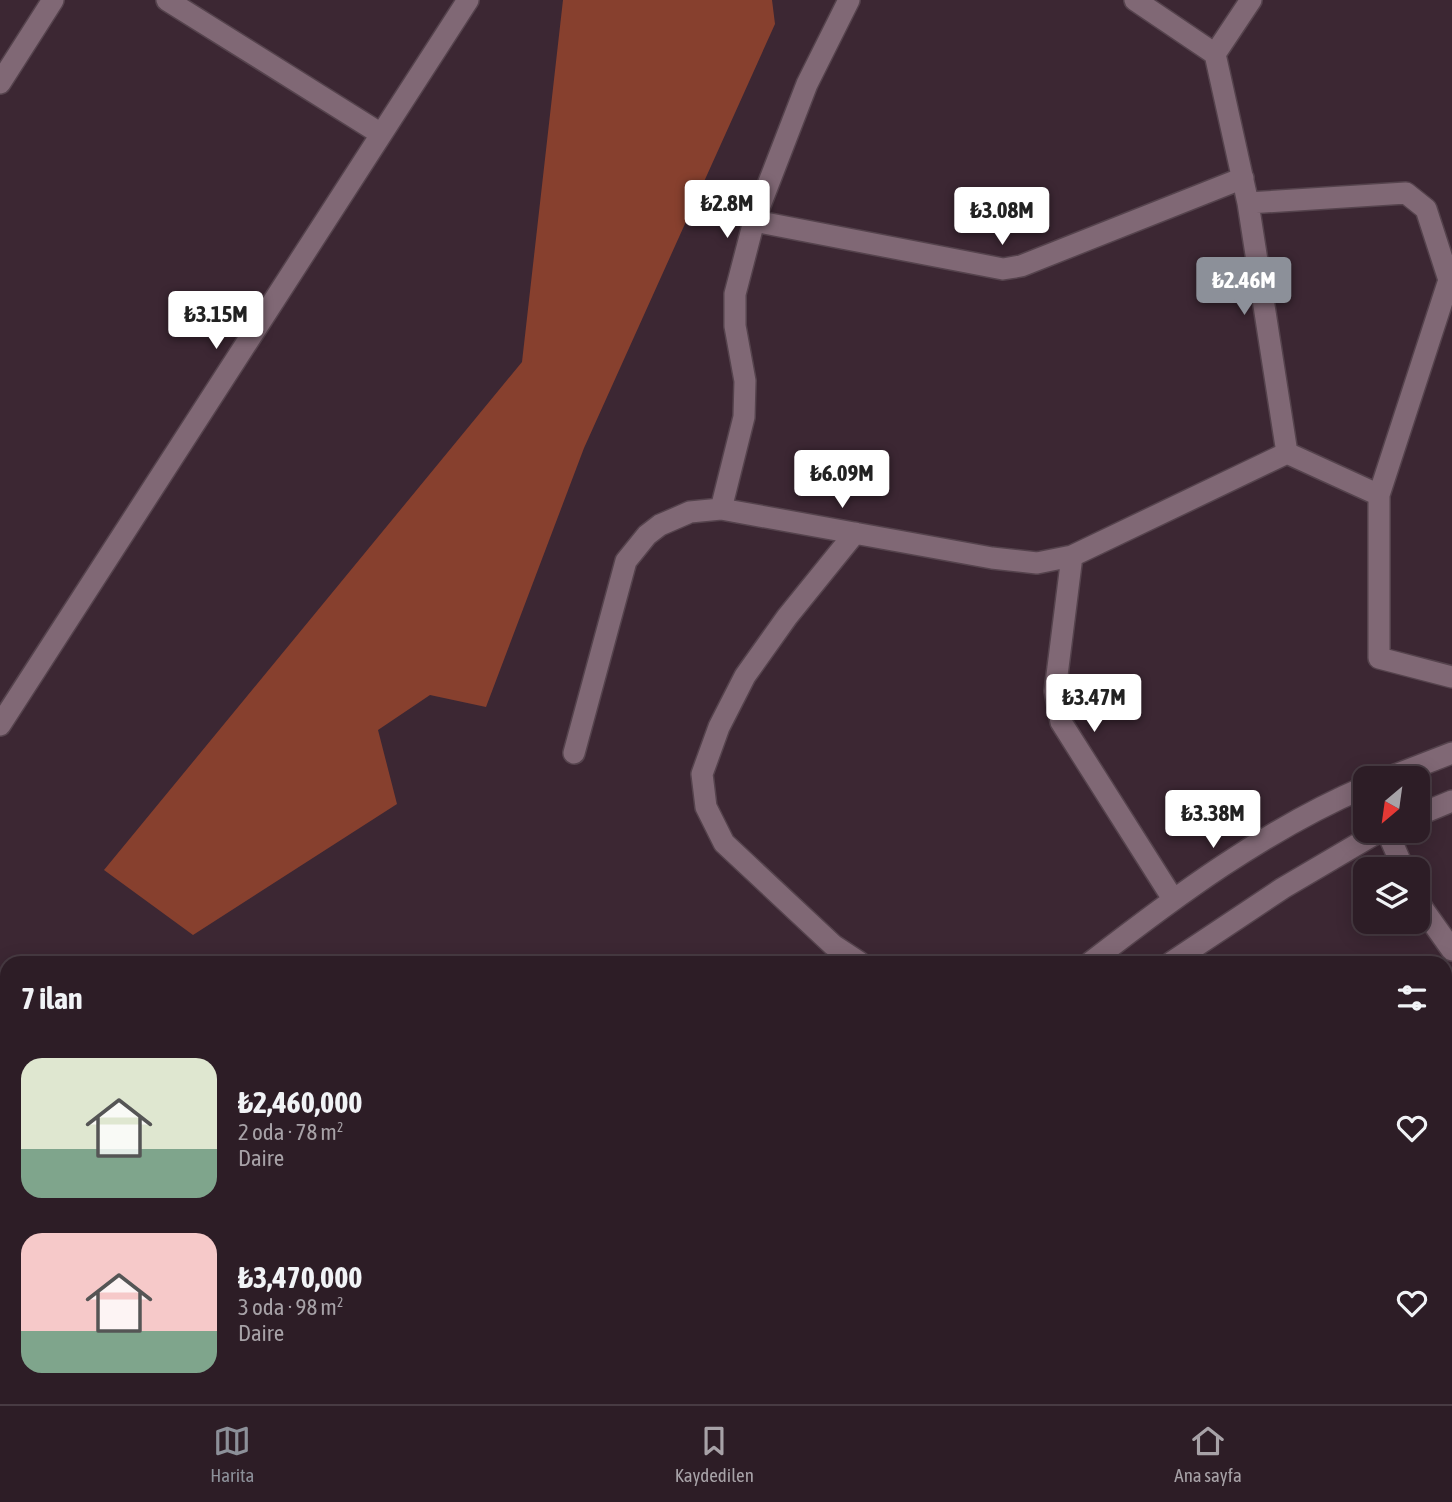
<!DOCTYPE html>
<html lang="tr">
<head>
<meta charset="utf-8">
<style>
  :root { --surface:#2d1d26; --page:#392a32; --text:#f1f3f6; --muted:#a7a2a7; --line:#483b43; --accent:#8c9099 }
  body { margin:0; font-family:"Asap Condensed",sans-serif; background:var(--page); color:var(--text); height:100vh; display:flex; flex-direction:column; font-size:26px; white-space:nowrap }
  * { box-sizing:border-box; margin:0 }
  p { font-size:23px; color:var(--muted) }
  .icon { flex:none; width:38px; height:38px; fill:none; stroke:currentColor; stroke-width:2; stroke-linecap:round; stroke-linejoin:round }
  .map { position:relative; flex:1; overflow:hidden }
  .panel { position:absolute; left:0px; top:956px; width:1452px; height:450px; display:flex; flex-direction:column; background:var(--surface); border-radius:21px 21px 0 0; box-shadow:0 4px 18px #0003,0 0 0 2px var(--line) }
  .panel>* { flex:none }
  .needle { width:46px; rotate:209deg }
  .tools { position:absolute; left:1353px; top:766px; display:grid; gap:14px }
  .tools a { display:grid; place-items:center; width:77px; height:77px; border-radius:14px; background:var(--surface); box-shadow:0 4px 18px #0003,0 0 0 2px var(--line); font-size:35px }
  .price { position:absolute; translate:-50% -60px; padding:0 16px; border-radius:7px; background:#fff; color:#222; font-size:23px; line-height:46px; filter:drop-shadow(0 2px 4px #0008) }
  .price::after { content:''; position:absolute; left:50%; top:42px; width:21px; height:16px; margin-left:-10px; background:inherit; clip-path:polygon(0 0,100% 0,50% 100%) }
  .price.current { background:var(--accent); color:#fff }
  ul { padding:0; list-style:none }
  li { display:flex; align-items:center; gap:21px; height:175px; padding:0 21px }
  li span { display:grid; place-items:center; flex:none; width:196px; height:140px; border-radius:21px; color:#555 }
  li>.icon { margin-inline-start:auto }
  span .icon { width:84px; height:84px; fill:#fffc; stroke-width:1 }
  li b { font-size:30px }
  h2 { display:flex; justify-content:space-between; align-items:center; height:84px; padding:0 21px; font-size:30px }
  .menu { display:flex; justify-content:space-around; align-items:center; height:98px; border-top:2px solid var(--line); background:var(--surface); font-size:19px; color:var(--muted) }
  .menu a { display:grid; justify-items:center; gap:4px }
  .menu .current { color:var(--accent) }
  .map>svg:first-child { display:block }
  .green { fill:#87402e }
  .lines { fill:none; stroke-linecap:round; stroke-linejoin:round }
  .minor-casing { stroke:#55434d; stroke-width:24 }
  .minor { stroke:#806875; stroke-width:21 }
</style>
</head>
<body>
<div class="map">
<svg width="1452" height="1404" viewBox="0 0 1452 1404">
  <rect width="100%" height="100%" fill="#3c2733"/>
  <path class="green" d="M 563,0 L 772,0 L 775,24 L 584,448 L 486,707 L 430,695 L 378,730 L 397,804 L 193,935 L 104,870 L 522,362 Z"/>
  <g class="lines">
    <g class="minor-casing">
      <path id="minor" d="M 167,0 L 381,134
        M 1135,0 L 1215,54 L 1251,0
        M 1215,54 L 1248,203 L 1287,453 L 1379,495
        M 0,83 L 53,0
        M 1248,203 L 1406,193 L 1426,209 L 1449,280 L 1379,495 L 1379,658 L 1452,677
        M 754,221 L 1003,269 L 1021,266 L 1243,178
        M 721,509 L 744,417 L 745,381 L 735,326 L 735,294 L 754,221 L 807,84 L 849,0
        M 855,533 L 787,617 L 745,676 L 719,727 L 702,774 L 706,807 L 724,843 L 833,945 L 859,962
        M 1072,556 L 1055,691 L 1061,722 L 1173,899
        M 0,725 L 468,0
        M 574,753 L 626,561 L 647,535 L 660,525 L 690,512 L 721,509 L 992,558 L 1037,563 L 1072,556 L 1287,453
        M 1385,779 L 1452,753
        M 1418,815 L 1452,801
        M 1387,831 L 1404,870
        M 1418,902 L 1452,950
        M 1091,962 C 1176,896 1265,830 1365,787
        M 1172,962 L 1283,888 L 1380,831
        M 1446,1287 L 1452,1246
        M 84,1398 L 93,1404
        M 527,1398 L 536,1404
        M 708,1404 L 712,1398
        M 759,1404 L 763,1398
        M 1152,1404 L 1158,1398
        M 1420,1404 L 1421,1398"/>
    </g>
    <use href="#minor" class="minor"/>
  </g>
</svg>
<div class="tools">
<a><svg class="needle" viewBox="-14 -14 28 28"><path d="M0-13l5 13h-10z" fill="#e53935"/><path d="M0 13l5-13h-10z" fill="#a7a2a7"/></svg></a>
<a><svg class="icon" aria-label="layers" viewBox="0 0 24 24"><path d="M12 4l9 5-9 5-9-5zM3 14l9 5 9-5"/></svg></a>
</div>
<b class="price" style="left:727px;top:240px">₺2.8M</b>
<b class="price" style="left:1002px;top:247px">₺3.08M</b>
<b class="price current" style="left:1244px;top:317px">₺2.46M</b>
<b class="price" style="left:216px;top:351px">₺3.15M</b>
<b class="price" style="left:842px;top:510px">₺6.09M</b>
<b class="price" style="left:1094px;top:734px">₺3.47M</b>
<b class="price" style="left:1213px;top:850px">₺3.38M</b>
<section class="panel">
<h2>7 ilan<svg class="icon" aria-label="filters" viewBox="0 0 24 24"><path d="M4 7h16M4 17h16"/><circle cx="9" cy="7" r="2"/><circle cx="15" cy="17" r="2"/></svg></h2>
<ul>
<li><span style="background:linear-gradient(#dfe7d0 65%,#7fa58c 0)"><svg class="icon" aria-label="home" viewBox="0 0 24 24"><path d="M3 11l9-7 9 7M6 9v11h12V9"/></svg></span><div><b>₺2,460,000</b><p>2 oda · 78 m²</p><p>Daire</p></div><svg class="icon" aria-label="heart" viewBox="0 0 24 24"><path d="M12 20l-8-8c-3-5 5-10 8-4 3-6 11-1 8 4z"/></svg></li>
<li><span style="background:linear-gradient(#f6c9c9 70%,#7fa58c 0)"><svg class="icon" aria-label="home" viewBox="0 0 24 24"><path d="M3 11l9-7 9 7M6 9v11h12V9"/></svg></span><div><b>₺3,470,000</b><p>3 oda · 98 m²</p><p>Daire</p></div><svg class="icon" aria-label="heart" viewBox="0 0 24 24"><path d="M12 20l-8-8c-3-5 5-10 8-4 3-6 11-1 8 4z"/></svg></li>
</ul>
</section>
</div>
<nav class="menu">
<a class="current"><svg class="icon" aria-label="map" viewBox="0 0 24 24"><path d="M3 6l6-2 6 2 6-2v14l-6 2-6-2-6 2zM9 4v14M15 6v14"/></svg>Harita</a>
<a><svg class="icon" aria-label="saved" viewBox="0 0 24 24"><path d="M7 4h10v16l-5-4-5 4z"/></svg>Kaydedilen</a>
<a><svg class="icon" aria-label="home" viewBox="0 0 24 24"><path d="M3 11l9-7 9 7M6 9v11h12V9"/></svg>Ana sayfa</a>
</nav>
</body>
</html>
